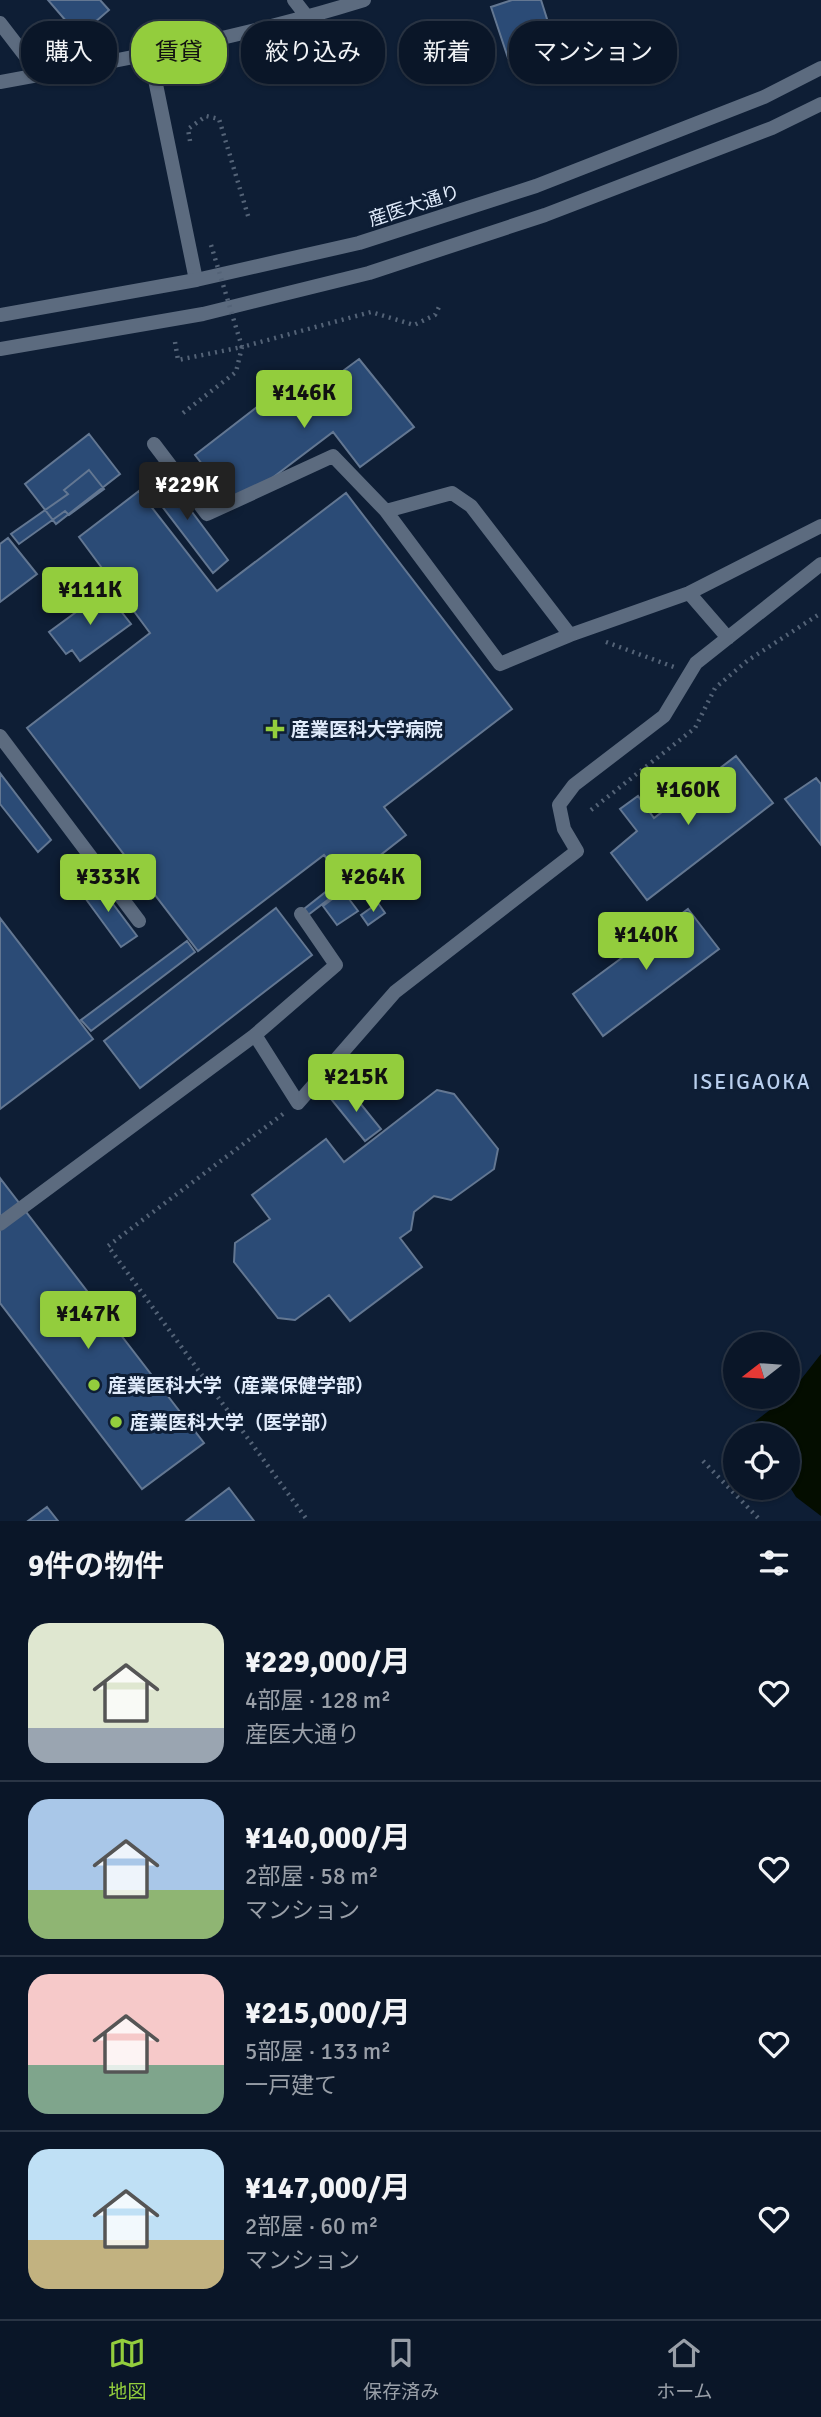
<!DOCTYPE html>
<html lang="ja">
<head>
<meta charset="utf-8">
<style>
  :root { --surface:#0a1628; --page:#131f30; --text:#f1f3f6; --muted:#999fa8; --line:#2a3545; --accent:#93cd3d }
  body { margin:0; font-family:Signika,"Noto Sans JP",sans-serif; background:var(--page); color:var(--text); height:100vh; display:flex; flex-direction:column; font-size:26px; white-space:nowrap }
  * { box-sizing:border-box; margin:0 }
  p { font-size:23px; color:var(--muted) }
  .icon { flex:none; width:38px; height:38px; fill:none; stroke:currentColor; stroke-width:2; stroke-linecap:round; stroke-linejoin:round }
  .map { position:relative; height:1521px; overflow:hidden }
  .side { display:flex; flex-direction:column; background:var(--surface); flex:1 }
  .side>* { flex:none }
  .top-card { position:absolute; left:21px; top:21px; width:780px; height:63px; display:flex; gap:14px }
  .needle { width:46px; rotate:253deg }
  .fabs { position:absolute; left:723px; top:1332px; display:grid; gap:14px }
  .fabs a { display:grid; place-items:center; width:77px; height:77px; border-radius:50%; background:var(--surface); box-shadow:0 2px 5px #0004,0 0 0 2px var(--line); font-size:35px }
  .price { position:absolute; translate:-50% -60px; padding:0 16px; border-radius:7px; background:var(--accent); color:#111; font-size:23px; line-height:46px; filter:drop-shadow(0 2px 4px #0008) }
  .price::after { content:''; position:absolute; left:50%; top:42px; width:21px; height:16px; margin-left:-10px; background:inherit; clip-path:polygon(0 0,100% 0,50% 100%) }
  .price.current { background:#222; color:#fff }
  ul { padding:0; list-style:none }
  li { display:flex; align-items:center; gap:21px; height:175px; padding:0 28px }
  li+li { border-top:2px solid var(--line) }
  li span { display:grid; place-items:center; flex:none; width:196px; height:140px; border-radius:21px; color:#555 }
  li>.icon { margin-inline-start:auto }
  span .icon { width:84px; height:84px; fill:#fffc; stroke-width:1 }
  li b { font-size:30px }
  h2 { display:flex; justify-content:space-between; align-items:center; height:84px; padding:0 28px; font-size:30px }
  .tag { padding:0 24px; border-radius:28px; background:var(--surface); box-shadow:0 2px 5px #0004,0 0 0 2px var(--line); font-size:24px; line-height:63px }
  .tag.current { background:var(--accent); color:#111 }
  .dock { display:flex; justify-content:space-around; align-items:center; height:98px; border-top:2px solid var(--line); background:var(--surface); font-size:19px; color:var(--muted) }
  .dock a { display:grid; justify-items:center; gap:4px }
  .dock .current { color:var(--accent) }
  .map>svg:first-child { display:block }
  .water { fill:#040d00 }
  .building { fill:#2b4b76; stroke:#637792; stroke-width:2 }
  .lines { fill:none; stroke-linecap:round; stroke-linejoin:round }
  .path { stroke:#546377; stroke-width:4.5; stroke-dasharray:2 5; stroke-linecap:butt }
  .service { stroke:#5c6b7f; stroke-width:14 }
  .minor { stroke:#5c6b7f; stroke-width:14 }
  .tertiary { stroke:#5c6b7f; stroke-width:14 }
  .path-bridge { stroke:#546377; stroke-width:4.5; stroke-dasharray:2 5; stroke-linecap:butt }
  .poi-dot { fill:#93cd3d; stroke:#0e1e35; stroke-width:2.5 }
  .labels { text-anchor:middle; stroke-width:6; stroke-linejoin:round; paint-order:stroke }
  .street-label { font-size:19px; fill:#e0ebfb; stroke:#0e1e35 }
  .poi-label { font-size:19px; font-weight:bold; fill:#e0ebfb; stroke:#0e1e35; text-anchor:start }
  .neighbourhood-label { font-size:21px; letter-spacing:2px; fill:#b9cfee; stroke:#0e1e35 }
</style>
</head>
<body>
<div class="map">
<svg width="821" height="1521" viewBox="0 0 821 1521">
  <rect width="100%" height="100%" fill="#0e1e35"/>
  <path class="water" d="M 821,1354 L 821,1516 L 796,1497 L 788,1484 L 788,1435 L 750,1435 L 749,1426 L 788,1396 Z"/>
  <path class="building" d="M 48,0 L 100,0 L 109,10 L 79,36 Z
    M 512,0 L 541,0 L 554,41 L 508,58 L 491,7 Z
    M 359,359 L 414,427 L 360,467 L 333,432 L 235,506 L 195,455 L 292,380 L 305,399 Z
    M 89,434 L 120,474 L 56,524 L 25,484 Z
    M 89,470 L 104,489 L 69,515 L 65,511 L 19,544 L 11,534 L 68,494 L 64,490 Z
    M 162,472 L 228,560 L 213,573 L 145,484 Z
    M 139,491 L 217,591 L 346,493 L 512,709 L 384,807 L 406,835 L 346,882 L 324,855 L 198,951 L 27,728 L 150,633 L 79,537 Z
    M 8,538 L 37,574 L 0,602 L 0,544 Z
    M 105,591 L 131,624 L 80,661 L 72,650 L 66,654 L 49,632 Z
    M 736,756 L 773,803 L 647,900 L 611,853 L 637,831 L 620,809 L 638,796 L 654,818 Z
    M 0,773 L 51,840 L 38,852 L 0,804 Z
    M 816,778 L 821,784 L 821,845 L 785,799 Z
    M 95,880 L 137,936 L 121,947 L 80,891 Z
    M 337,883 L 342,889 L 308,915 L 304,909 Z
    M 343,891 L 358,911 L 337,925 L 323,906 Z
    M 378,903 L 385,913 L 368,925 L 361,915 Z
    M 276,908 L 312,955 L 140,1088 L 104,1041 Z
    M 688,909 L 719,949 L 603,1036 L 573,994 Z
    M 0,918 L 93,1039 L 0,1109 Z
    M 187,941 L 195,952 L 91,1031 L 81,1020 Z
    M 347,1087 L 381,1129 L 365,1141 L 331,1099 Z
    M 437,1090 L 454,1094 L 498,1149 L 494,1169 L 451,1200 L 434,1196 L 414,1212 L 411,1230 L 400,1238 L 422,1267 L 350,1321 L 329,1295 L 295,1320 L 278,1318 L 234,1262 L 235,1243 L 270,1219 L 252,1195 L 326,1139 L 344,1162 Z
    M 0,1178 L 204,1443 L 142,1489 L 0,1303 Z
    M 229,1488 L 254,1521 L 186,1521 Z
    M 47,1507 L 58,1521 L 28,1521 Z"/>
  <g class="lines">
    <path class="path" d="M 190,141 L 188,129 L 206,116 L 219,119 L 249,219
      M 175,342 L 178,360 L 242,347
      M 183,413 L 236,372 L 242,347 L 371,312 L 414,325 L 435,315 L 439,307
      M 606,642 L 674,667
      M 591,810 L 695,728 L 715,688 L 747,661 L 821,613
      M 283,1114 L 108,1246 L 308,1521
      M 703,1461 L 761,1521"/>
    <path class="service" d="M 154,444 L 207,514 L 333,456 L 386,511
      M 689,593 L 728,638
      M 570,635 L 471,506 L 452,493 L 386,511 L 500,664 L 570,635 L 689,593 L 821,526
      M 255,1035 L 298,1103 L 395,992 L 577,851 L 564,829 L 559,805 L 574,785 L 664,716 L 696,663 L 821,564
      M 0,1224 L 255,1035 L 336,965 L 301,914"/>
    <path class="minor" d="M 294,0 L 308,18
      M 0,23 L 40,75
      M 150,55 L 196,280
      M 0,82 C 123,60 245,37 364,0
      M 0,736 L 139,921"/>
    <path class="tertiary" d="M 0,315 L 196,280 L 359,243 L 536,186 L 764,97 L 821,68
      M 0,349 L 203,314 L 369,273 L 545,215 L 772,128 L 821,104"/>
    <path class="path-bridge" d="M 211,245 L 242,347"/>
  </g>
  <g class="poi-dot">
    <path d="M271.5 718.5h7v7h7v7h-7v7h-7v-7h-7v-7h7z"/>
    <circle cx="94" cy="1385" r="7"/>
    <circle cx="116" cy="1422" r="7"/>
  </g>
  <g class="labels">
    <g class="street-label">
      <text transform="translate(414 205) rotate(-18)" y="7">産医大通り</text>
    </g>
    <g class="poi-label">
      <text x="291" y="736">産業医科大学病院</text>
      <text x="108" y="1392">産業医科大学（産業保健学部）</text>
      <text x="130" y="1429">産業医科大学（医学部）</text>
    </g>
    <g class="neighbourhood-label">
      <text x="752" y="1089">ISEIGAOKA</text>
    </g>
  </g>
</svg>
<div class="fabs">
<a><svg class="needle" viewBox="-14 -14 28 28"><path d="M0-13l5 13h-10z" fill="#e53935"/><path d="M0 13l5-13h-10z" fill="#999fa8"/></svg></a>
<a><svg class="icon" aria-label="locate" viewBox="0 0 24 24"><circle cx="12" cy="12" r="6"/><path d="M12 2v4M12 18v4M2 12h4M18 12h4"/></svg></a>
</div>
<b class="price" style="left:304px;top:430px">¥146K</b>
<b class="price current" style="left:187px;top:522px">¥229K</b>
<b class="price" style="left:90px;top:627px">¥111K</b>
<b class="price" style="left:688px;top:827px">¥160K</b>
<b class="price" style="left:108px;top:914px">¥333K</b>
<b class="price" style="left:373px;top:914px">¥264K</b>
<b class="price" style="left:646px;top:972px">¥140K</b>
<b class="price" style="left:356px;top:1114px">¥215K</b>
<b class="price" style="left:88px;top:1351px">¥147K</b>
<div class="top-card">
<a class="tag">購入</a>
<a class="tag current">賃貸</a>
<a class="tag">絞り込み</a>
<a class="tag">新着</a>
<a class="tag">マンション</a>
</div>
</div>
<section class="side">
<h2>9件の物件<svg class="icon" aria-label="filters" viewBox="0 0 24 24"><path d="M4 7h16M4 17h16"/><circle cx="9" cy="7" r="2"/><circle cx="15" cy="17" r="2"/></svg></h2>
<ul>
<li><span style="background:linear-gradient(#dfe7d0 75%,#9aa5b1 0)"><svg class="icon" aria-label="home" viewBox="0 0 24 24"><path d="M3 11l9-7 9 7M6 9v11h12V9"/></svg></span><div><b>¥229,000/月</b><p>4部屋 · 128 m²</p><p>産医大通り</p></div><svg class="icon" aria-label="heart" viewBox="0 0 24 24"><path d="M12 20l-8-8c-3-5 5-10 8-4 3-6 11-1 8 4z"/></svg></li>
<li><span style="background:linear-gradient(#a9c7e8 65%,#8fb573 0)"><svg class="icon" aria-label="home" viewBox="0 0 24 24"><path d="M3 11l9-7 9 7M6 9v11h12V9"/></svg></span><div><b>¥140,000/月</b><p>2部屋 · 58 m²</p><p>マンション</p></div><svg class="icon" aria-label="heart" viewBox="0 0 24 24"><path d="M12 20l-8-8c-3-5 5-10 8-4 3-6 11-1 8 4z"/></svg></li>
<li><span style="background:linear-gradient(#f6c9c9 65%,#7fa58c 0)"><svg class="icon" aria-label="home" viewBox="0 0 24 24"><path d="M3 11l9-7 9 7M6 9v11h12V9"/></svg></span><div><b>¥215,000/月</b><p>5部屋 · 133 m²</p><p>一戸建て</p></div><svg class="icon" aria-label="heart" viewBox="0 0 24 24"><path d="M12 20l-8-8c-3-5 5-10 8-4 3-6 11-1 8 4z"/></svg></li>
<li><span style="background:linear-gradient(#bfe0f5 65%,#c2b280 0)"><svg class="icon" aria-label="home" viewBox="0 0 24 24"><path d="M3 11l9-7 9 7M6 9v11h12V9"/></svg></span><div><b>¥147,000/月</b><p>2部屋 · 60 m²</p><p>マンション</p></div><svg class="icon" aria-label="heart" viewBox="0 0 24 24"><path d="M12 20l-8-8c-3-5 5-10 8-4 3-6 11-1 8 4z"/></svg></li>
</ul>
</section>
<nav class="dock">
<a class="current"><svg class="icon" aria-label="map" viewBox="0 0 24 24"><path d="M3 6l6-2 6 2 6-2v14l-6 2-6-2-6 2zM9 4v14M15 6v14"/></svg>地図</a>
<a><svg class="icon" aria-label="saved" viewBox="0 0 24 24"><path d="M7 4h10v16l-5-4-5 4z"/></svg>保存済み</a>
<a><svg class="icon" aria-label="home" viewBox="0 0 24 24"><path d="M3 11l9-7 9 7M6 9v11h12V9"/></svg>ホーム</a>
</nav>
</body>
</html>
